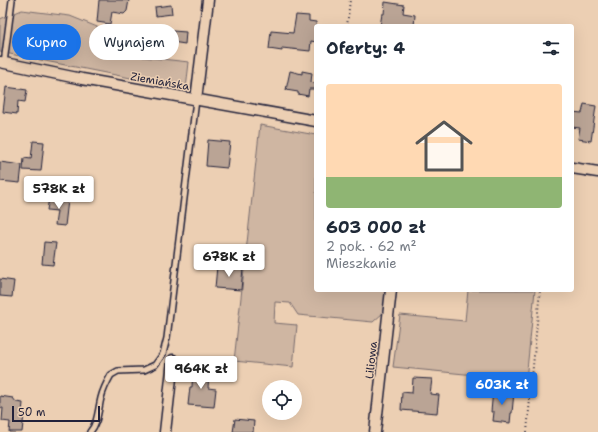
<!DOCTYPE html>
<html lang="pl">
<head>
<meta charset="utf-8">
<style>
  :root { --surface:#fff; --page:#f2f2f3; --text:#1f2937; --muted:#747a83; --accent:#1a73e8 }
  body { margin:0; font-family:"Shantell Sans",sans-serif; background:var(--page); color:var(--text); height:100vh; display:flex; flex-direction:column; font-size:15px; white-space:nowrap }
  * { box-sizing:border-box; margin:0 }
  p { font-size:13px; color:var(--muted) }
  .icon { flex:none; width:22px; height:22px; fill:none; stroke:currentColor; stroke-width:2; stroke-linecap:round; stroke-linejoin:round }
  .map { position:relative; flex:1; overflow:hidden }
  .side { position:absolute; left:314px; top:24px; width:260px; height:268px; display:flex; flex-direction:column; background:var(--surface); border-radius:4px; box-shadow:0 4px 16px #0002 }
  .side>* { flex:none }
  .guide { position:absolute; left:12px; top:24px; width:242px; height:36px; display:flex; gap:8px }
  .fabs { position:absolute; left:262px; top:380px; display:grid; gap:8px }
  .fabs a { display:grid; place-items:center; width:40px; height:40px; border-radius:50%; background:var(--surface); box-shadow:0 4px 16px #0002; font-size:20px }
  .scale { position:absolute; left:12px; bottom:10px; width:88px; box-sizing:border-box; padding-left:4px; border:2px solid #22223b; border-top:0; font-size:11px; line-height:14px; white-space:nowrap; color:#22223b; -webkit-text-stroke:3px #eccfb3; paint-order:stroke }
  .price { position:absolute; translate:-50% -34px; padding:0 9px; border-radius:4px; background:#fff; color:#222; font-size:13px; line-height:26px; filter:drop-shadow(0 1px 2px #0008) }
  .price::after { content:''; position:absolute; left:50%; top:24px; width:12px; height:9px; margin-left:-6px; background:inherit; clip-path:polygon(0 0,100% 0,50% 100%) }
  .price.active { background:var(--accent); color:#fff }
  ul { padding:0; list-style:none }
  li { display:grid; align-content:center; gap:8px; height:212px; padding:0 12px }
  li span { display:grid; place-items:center; height:124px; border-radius:4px; color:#555 }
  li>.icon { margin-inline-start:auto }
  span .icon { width:72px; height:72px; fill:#fffc; stroke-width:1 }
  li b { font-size:17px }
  h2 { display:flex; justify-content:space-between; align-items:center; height:48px; padding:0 12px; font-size:17px }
  .pill { padding:0 14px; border-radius:18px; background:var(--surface); box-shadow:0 4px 16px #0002; font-size:14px; line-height:36px }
  .pill.active { background:var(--accent); color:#fff }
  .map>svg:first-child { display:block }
  .green { fill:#cfb6a2; stroke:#786c6e }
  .building { fill:#baa495; stroke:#22223b }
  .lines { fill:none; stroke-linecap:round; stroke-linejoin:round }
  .lane-casing { stroke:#22223b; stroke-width:8 }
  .street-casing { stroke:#22223b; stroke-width:13 }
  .path { stroke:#22223b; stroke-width:2; stroke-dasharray:1 3; stroke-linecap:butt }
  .lane { stroke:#eccfb3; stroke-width:5 }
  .street { stroke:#eccfb3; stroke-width:10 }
  .labels { text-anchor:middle; stroke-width:3; stroke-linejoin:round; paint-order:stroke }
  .street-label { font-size:11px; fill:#22223b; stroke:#eccfb3 }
</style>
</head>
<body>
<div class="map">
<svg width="598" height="432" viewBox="0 0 598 432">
  <rect width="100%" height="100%" fill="#eccfb3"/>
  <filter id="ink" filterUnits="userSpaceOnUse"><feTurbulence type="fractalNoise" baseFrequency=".025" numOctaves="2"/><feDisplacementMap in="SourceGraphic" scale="8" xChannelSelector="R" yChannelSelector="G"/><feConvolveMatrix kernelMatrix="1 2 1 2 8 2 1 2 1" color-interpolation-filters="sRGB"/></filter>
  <g filter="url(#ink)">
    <path class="green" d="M 22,10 L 70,16 L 122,37 L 143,57 L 189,62 L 186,89 L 0,52 L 0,19 Z
      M 260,125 L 316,135 L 316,290 L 386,290 L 383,313 L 373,322 L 298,315 L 290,303 L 275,302 L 274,323 L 297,325 L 293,367 L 234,361 Z
      M 468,290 L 535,290 L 526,380 L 393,367 L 400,315 L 465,321 Z"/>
    <path class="building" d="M 99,0 L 129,0 L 127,11 L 124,14 L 112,12 L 110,24 L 97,22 Z
      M 385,2 L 404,5 L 403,13 L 415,15 L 414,26 L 380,26 L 382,14 L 384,14 Z
      M 171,5 L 172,14 L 156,16 L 155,7 Z
      M 296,15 L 309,16 L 309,21 L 316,22 L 316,42 L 311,41 L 310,51 L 282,48 L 282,51 L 269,49 L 271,31 L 293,33 Z
      M 173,31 L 186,32 L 185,44 L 172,42 Z
      M 143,41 L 165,41 L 164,51 L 142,49 Z
      M 290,71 L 302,74 L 302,71 L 312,73 L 311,82 L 316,84 L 316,89 L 309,89 L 308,96 L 298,94 L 298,92 L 286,90 Z
      M 6,87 L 27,90 L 25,102 L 18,101 L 17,114 L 3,112 Z
      M 584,104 L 596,106 L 591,141 L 578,139 L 580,128 L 572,127 L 572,112 L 582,113 Z
      M 208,140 L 230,142 L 227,168 L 206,166 Z
      M 33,141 L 44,142 L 41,171 L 23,170 L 24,158 L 31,159 Z
      M 0,162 L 22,165 L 20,183 L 0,181 Z
      M 49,198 L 68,200 L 65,226 L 55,225 L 57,211 L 47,210 Z
      M 44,242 L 56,243 L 53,265 L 42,264 Z
      M 217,266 L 243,268 L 241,290 L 215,288 Z
      M 0,279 L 14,281 L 12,297 L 0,296 Z
      M 193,369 L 209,371 L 208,388 L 216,389 L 214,407 L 188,405 L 190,387 L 192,387 Z
      M 413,378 L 432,379 L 430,394 L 439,395 L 437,413 L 401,410 L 402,392 L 412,393 Z
      M 493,390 L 514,392 L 512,413 L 511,413 L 510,423 L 493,421 L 494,412 L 491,412 Z
      M 0,396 L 13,398 L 16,402 L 23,403 L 22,413 L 24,414 L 22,432 L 9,432 L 10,422 L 2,421 L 3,408 L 0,408 Z
      M 235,419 L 254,421 L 253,432 L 233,432 Z"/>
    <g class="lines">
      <g class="lane-casing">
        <path id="lane" d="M 4,63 L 12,0
          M 90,432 C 98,423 98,410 101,398 C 103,390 107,382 111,375 L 118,371 L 144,370 L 155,365 L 163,354 L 167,338 L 196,100"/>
      </g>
      <g class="street-casing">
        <path id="street" d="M 0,62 L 82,79 L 316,121
          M 196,100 L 208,0
          M 572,168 L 598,172
          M 165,432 L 173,360
          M 375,432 L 391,290"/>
      </g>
      <path class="path" d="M 347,26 L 350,0
        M 527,432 L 540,290"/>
      <use href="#lane" class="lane"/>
      <use href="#street" class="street"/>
    </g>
  </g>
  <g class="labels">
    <g class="street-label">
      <text transform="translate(160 81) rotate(10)" y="4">Ziemiańska</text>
      <text transform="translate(371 360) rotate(-84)" y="4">Liliowa</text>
    </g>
  </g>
</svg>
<div class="fabs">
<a><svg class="icon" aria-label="locate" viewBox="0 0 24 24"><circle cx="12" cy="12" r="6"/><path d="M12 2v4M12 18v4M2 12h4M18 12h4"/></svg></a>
</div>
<div class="scale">50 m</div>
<b class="price" style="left:59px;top:210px">578K zł</b>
<b class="price" style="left:229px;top:278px">678K zł</b>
<b class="price" style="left:201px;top:390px">964K zł</b>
<b class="price active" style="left:502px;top:406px">603K zł</b>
<div class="guide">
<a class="pill active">Kupno</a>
<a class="pill">Wynajem</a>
</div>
<section class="side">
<h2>Oferty: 4<svg class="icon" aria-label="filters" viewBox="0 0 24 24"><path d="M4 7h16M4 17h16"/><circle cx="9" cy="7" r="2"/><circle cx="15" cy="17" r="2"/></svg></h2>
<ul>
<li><span style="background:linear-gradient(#ffd9b3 75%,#8fb573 0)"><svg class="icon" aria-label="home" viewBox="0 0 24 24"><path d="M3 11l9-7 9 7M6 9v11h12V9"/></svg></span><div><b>603 000 zł</b><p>2 pok. · 62 m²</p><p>Mieszkanie</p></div></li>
</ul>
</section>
</div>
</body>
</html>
